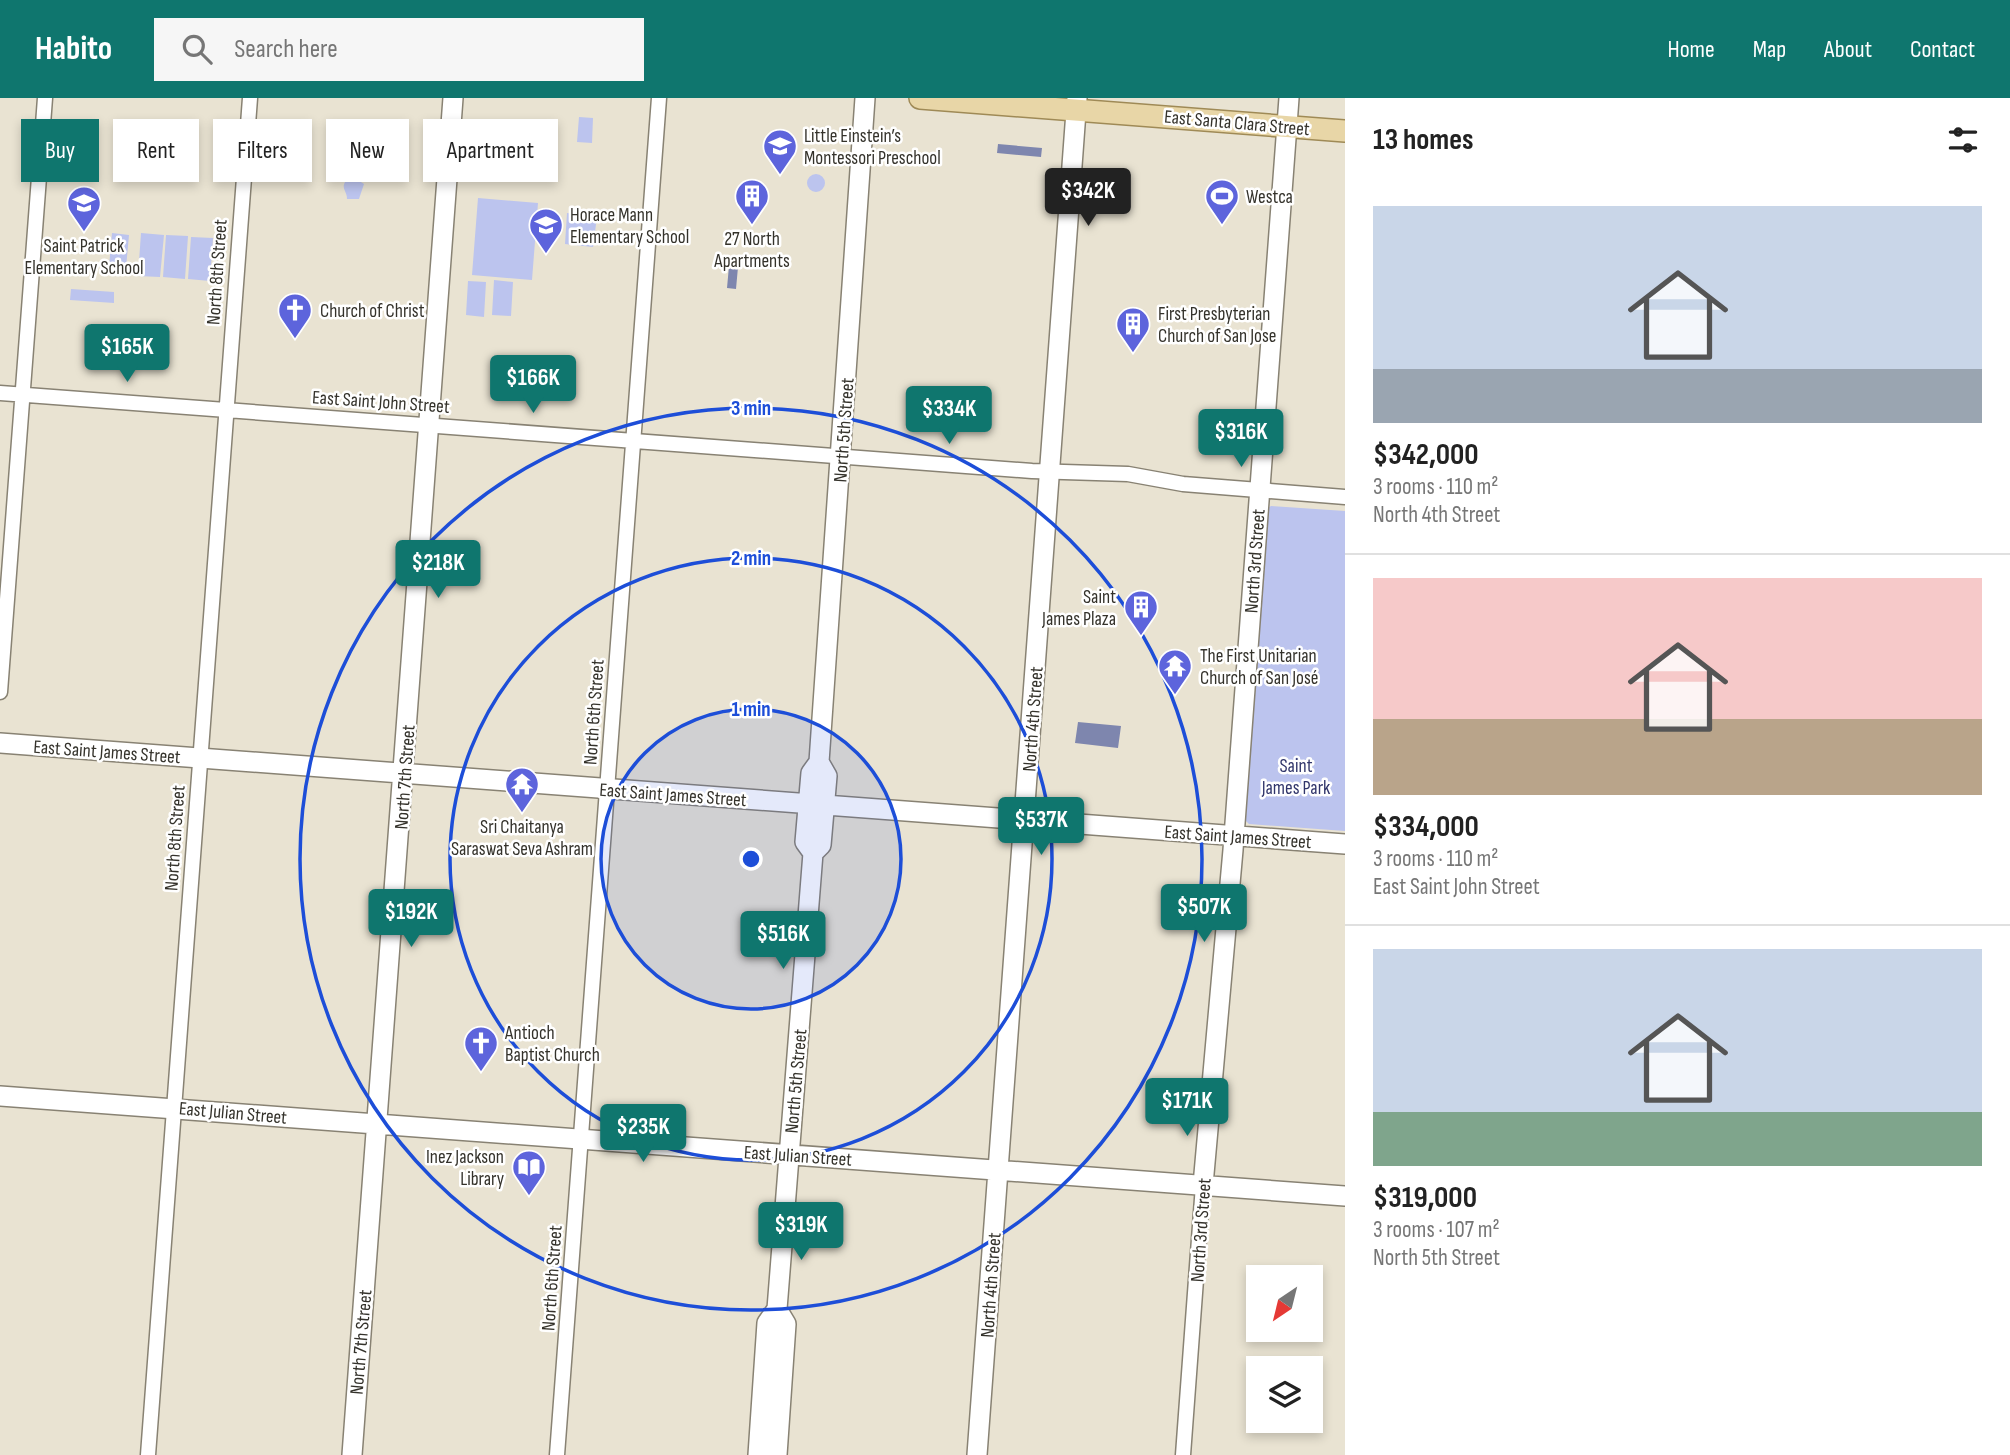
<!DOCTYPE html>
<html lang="en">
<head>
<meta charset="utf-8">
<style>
  :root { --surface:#fff; --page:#f6f6f6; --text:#222; --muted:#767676; --line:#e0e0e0; --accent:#0f766e }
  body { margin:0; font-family:"Sofia Sans Condensed",sans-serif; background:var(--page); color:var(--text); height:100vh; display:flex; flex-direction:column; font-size:26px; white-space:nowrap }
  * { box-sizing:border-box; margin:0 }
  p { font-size:23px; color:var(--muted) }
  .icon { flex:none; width:38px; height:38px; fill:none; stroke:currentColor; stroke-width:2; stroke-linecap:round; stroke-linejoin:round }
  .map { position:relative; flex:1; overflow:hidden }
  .side { display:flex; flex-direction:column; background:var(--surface); width:665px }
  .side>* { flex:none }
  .guide { position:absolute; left:21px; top:21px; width:665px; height:63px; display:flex; gap:14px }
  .needle { width:46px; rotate:215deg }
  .buttons { position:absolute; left:1246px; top:1167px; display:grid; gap:14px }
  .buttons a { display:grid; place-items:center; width:77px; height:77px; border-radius:0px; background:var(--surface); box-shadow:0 4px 10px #0003; font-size:35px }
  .price { position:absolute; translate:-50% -60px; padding:0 16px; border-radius:7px; background:var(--accent); color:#fff; font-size:23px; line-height:46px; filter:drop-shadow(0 2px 4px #0008) }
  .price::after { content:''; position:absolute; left:50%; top:42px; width:21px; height:16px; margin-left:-10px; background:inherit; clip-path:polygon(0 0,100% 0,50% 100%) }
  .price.on { background:#222; color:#fff }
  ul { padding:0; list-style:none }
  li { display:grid; align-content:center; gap:14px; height:371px; padding:0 28px }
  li+li { border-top:2px solid var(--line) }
  li span { display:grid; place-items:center; height:217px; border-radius:0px; color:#555 }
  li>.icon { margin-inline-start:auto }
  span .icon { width:126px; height:126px; fill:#fffc; stroke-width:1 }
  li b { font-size:30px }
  h2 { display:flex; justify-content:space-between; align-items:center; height:84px; padding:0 28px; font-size:30px }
  .chip { padding:0 24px; border-radius:0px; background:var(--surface); box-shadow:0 4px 10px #0003; font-size:24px; line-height:63px }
  .chip.on { background:var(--accent); color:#fff }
  header { display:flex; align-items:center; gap:42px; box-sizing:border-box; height:98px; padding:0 35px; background:var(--accent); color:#fff }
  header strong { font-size:33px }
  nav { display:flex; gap:38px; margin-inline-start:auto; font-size:24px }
  .search { width:490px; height:63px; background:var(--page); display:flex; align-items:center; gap:18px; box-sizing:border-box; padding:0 24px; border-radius:0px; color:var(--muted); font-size:26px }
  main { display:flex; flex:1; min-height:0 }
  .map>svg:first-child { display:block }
  .green { fill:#bcc4ee }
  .water { fill:#7e86ae }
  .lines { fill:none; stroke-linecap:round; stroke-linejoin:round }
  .street-casing { stroke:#888273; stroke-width:17 }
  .secondary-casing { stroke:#888273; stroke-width:22 }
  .primary-casing { stroke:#9f8a56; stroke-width:24 }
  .street { stroke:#fff; stroke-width:14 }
  .secondary { stroke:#fff; stroke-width:19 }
  .primary { stroke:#e8d6a7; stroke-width:21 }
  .ring { fill:none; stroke:#1d4ed8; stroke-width:3.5 }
  .labels { text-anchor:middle; stroke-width:5; stroke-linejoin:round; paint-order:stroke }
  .street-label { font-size:19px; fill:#34322b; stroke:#fff }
  .poi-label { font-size:19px; fill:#34322b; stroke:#fff; text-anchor:start }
  .park-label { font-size:19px; fill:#30356a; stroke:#fff }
  .centre { fill:#1d4ed8; stroke:#fff; stroke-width:3.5 }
  .ring-label { font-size:21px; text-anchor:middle; font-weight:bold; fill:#1d4ed8; stroke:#fff; stroke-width:5; stroke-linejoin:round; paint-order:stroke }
</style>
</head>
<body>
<header>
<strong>Habito</strong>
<div class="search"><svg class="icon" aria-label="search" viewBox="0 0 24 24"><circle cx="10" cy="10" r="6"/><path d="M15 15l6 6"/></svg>Search here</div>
<nav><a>Home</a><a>Map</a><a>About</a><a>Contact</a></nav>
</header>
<main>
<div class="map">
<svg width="1345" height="1357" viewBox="0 0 1345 1357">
  <rect width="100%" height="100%" fill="#e9e3d2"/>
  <path class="green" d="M 579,19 L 593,20 L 592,45 L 577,44 Z
    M807 85a9 9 0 1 1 18 0a9 9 0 1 1-18 0Z
    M 350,77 L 364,86 L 359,101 L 347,101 C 347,91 338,91 350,77 Z
    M 478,100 L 538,105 L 532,182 L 472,177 Z
    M 567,115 L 597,119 L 593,149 L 565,146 Z
    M 112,135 L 129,137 L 126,170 L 109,169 Z
    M 141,135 L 164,137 L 160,179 L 138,178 Z
    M 166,137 L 188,138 L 185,181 L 163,179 Z
    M 191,139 L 213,140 L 210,183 L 188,181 Z
    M 494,182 L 513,184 L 511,218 L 492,217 Z
    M 468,183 L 486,184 L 484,219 L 466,217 Z
    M 71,191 L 114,194 L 114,205 L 70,202 Z
    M 1271,408 L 1345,413 L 1345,733 L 1249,726 L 1243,720 L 1268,410 Z"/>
  <path class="water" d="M 998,46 L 1042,50 L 1041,59 L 997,55 Z
    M 729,168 L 738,169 L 736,191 L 727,190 Z
    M 1078,624 L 1121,628 L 1118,650 L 1075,645 Z"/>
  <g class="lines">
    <g class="street-casing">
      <path id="street" d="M 0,295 L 1032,373 L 1128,376 L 1183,386 L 1345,399
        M 0,594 L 45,0
        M 148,1357 L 250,0
        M 557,1357 L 659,0
        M 1183,1357 L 1203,1087"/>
    </g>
    <g class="secondary-casing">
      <path id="secondary" d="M 0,645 L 1345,746
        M 813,755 L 821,747 L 827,678 L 819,664
        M 0,998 L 1345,1098
        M 1203,1087 L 1233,752 L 1289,0
        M 352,1357 L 453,0
        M 758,1357 L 767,1225 L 777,1211 L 813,755 L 805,744 L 811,675 L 819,664 L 865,0
        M 777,1357 L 786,1226 L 777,1211
        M 977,1357 L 1077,0"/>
    </g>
    <g class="primary-casing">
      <path id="primary" d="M 920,0 L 1345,33"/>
    </g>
    <use href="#street" class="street"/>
    <use href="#secondary" class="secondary"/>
    <use href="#primary" class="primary"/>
  </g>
  <circle cx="751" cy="761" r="150" fill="#1d4ed8" fill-opacity=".12"/>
  <g class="ring">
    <circle cx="751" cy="761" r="150"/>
    <circle cx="751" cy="761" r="301"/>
    <circle cx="751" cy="761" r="451"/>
  </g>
  <defs>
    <g id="school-pin" transform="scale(1.75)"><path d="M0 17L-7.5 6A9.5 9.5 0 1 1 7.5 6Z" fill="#5d64dc" stroke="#fff"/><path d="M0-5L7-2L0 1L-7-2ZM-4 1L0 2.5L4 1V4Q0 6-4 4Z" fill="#fff"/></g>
    <g id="building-pin" transform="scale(1.75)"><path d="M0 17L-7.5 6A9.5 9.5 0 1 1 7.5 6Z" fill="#5d64dc" stroke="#fff"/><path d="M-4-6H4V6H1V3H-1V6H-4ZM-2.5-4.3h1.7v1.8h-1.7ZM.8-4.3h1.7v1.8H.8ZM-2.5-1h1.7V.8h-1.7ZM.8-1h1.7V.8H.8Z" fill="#fff"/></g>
    <g id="stadium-pin" transform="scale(1.75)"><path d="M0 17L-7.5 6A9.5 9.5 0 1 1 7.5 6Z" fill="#5d64dc" stroke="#fff"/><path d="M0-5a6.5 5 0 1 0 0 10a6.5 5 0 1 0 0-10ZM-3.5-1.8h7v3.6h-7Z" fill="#fff"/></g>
    <g id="church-pin" transform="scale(1.75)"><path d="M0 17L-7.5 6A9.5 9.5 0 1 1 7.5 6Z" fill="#5d64dc" stroke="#fff"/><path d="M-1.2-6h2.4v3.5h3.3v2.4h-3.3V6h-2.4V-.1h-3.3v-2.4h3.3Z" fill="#fff"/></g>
    <g id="temple-pin" transform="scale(1.75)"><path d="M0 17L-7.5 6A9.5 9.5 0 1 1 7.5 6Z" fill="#5d64dc" stroke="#fff"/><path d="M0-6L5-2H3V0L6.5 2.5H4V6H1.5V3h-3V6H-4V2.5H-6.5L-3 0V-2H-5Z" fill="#fff"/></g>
    <g id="library-pin" transform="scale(1.75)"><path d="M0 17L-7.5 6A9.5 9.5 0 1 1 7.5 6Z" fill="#5d64dc" stroke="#fff"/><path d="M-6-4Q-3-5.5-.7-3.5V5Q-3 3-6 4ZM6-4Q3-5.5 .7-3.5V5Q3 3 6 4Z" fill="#fff"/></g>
  </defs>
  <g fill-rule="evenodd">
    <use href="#school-pin" x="780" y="48"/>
    <use href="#building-pin" x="752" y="98"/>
    <use href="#stadium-pin" x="1222" y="98"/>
    <use href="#school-pin" x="84" y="105"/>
    <use href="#school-pin" x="546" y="127"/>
    <use href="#church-pin" x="295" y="212"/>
    <use href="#building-pin" x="1133" y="226"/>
    <use href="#building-pin" x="1141" y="509"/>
    <use href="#temple-pin" x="1175" y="568"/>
    <use href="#temple-pin" x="522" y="686"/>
    <use href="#church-pin" x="481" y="945"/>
    <use href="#library-pin" x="529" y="1069"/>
  </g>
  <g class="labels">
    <g class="street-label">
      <text transform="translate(1237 24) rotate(5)" y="7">East Santa Clara Street</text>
      <text transform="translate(216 174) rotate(-86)" y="7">North 8th Street</text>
      <text transform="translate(381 303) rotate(4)" y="7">East Saint John Street</text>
      <text transform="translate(843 332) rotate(-86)" y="7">North 5th Street</text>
      <text transform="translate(1254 463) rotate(-86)" y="7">North 3rd Street</text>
      <text transform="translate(593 614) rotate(-86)" y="7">North 6th Street</text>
      <text transform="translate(1032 621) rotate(-86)" y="7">North 4th Street</text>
      <text transform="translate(107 653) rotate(4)" y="7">East Saint James Street</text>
      <text transform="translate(404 679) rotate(-86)" y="7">North 7th Street</text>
      <text transform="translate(673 696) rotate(4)" y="7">East Saint James Street</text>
      <text transform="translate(1238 738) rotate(4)" y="7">East Saint James Street</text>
      <text transform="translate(174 740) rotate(-86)" y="7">North 8th Street</text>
      <text transform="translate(795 983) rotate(-85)" y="7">North 5th Street</text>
      <text transform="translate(233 1014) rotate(5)" y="7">East Julian Street</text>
      <text transform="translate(798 1057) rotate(4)" y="7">East Julian Street</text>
      <text transform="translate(1200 1132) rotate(-86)" y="7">North 3rd Street</text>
      <text transform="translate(551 1180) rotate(-86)" y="7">North 6th Street</text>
      <text transform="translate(990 1187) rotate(-86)" y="7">North 4th Street</text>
      <text transform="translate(360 1244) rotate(-85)" y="7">North 7th Street</text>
    </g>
    <g class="poi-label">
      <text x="804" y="44">Little Einstein’s<tspan x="804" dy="22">Montessori Preschool</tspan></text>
      <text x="1246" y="105">Westca</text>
      <text x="570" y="123">Horace Mann<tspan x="570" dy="22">Elementary School</tspan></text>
      <text x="752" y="147" text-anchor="middle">27 North<tspan x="752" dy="22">Apartments</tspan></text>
      <text x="84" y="154" text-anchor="middle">Saint Patrick<tspan x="84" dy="22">Elementary School</tspan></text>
      <text x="320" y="219">Church of Christ</text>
      <text x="1158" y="222">First Presbyterian<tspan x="1158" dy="22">Church of San Jose</tspan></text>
      <text x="1116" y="505" text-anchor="end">Saint<tspan x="1116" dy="22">James Plaza</tspan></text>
      <text x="1200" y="564">The First Unitarian<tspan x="1200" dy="22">Church of San José</tspan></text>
      <text x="522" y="735" text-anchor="middle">Sri Chaitanya<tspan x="522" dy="22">Saraswat Seva Ashram</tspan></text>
      <text x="505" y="941">Antioch<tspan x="505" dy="22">Baptist Church</tspan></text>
      <text x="504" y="1065" text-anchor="end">Inez Jackson<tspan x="504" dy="22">Library</tspan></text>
    </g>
    <g class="park-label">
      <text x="1296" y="674">Saint<tspan x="1296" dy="22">James Park</tspan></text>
    </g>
  </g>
  <circle cx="751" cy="761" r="10" class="centre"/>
  <g class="ring-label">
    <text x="751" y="317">3 min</text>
    <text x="751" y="467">2 min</text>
    <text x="751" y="618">1 min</text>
  </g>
</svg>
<div class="buttons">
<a><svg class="needle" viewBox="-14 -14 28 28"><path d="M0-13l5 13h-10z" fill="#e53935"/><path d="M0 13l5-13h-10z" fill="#767676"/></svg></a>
<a><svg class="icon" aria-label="layers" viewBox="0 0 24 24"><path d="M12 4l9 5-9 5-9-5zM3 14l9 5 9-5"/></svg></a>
</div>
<b class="price on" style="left:1088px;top:130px">$342K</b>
<b class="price" style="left:127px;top:286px">$165K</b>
<b class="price" style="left:533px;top:317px">$166K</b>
<b class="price" style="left:949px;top:348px">$334K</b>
<b class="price" style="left:1241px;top:371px">$316K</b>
<b class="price" style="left:438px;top:502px">$218K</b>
<b class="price" style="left:1041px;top:759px">$537K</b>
<b class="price" style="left:1204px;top:846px">$507K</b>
<b class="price" style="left:411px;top:851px">$192K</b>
<b class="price" style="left:783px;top:873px">$516K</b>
<b class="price" style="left:1187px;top:1040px">$171K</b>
<b class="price" style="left:643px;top:1066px">$235K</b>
<b class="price" style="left:801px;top:1164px">$319K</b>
<div class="guide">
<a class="chip on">Buy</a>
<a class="chip">Rent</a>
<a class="chip">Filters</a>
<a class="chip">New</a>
<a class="chip">Apartment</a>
</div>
</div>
<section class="side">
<h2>13 homes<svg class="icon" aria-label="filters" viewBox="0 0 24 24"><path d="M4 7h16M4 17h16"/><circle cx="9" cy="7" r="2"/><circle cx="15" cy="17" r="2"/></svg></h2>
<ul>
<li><span style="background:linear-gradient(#c9d6e8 75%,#9aa5b1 0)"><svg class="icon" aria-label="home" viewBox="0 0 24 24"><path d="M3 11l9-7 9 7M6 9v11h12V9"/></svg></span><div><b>$342,000</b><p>3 rooms · 110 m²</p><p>North 4th Street</p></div></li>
<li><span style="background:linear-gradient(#f6c9c9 65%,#b9a48a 0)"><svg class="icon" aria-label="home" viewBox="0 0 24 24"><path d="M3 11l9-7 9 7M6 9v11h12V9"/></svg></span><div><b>$334,000</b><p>3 rooms · 110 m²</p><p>East Saint John Street</p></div></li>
<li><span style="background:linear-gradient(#c9d6e8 75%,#7fa58c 0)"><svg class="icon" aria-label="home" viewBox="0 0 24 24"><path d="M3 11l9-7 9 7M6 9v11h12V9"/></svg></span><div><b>$319,000</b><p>3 rooms · 107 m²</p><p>North 5th Street</p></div></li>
</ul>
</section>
</main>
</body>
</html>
